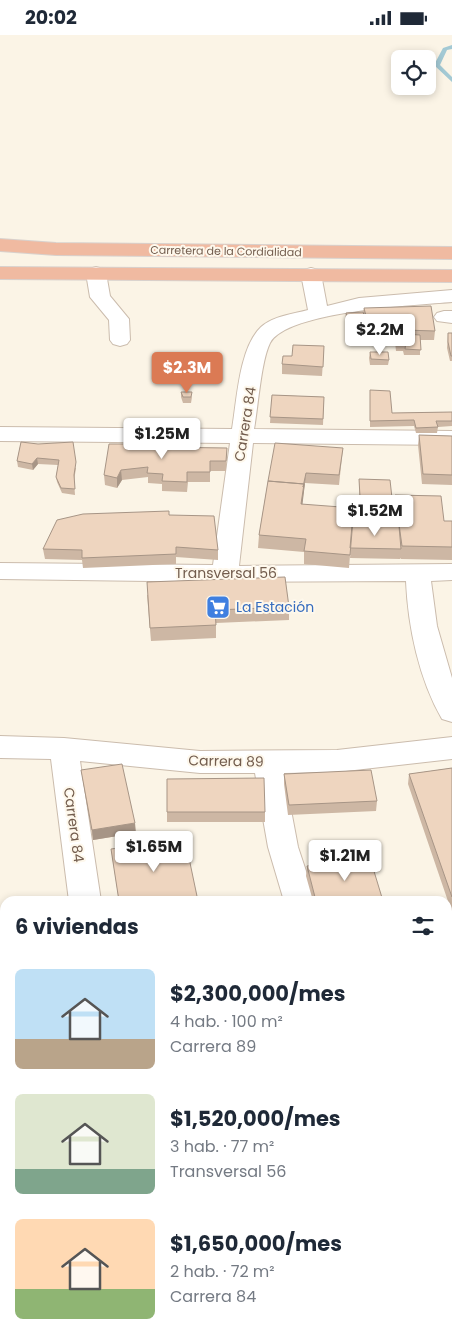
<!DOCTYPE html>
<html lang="es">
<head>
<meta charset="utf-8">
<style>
  :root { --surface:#fff; --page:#f6f6f7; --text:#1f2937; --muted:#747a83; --accent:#db7a54 }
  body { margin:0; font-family:Poppins,sans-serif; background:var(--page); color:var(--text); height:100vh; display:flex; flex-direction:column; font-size:19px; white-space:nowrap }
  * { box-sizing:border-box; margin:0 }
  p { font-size:16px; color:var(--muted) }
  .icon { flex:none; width:28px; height:28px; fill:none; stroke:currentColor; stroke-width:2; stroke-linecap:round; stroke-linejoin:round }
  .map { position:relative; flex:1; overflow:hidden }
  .details { position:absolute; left:0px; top:861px; width:452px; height:446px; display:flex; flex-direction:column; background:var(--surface); border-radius:15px 15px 0 0; box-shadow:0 2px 8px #0003 }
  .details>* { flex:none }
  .buttons { position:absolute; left:391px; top:15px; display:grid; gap:10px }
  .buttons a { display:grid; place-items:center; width:45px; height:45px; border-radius:8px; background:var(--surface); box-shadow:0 2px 8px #0003; font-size:25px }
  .price { position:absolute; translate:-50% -42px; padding:0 11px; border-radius:5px; background:#fff; color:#222; font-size:16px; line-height:32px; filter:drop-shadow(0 1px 2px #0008) }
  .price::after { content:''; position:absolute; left:50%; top:30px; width:15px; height:11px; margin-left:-8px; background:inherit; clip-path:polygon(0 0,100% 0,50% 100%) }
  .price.on { background:var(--accent); color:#fff }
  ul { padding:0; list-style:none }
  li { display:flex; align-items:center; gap:15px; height:125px; padding:0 15px }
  li span { display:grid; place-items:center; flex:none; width:140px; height:100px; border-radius:8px; color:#555 }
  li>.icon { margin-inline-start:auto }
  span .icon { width:60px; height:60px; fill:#fffc; stroke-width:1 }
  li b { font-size:21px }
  h2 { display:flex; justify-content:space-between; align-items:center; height:60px; padding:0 15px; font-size:21px }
  .status { display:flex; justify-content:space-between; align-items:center; height:35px; padding:0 25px; background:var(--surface); direction:ltr }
  .status svg { height:14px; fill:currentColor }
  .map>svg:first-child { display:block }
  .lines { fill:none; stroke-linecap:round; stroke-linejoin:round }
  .stream { fill:#a3c9d4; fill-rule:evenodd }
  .minor-casing { stroke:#cbbcad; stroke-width:2 }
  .highway-casing { stroke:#d8d1cd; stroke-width:2 }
  .minor { fill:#fff; fill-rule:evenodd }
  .highway { fill:#f0baa1; fill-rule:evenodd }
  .wall { fill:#cdb7a4 }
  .shaded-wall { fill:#a79586 }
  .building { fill:#eed5bf; stroke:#a79586 }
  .labels { text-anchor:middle; stroke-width:4; stroke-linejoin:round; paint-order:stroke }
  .far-street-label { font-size:11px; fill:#725c4d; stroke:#fef8ec }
  .street-label { font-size:14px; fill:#725c4d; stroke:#fef8ec }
  .shop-label { font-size:14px; fill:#366cbe; stroke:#fef8ec; text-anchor:start }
</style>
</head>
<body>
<div class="status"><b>20:02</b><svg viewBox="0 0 49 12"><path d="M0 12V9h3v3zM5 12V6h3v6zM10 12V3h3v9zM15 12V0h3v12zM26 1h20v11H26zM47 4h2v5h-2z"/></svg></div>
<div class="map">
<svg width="452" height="1307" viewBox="0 0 452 1307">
  <rect width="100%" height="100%" fill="#fbf4e6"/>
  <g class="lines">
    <path class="stream" d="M 452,10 L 452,14 L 447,15 L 440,30 L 452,42 L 452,47 L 434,30 L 443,13 Z"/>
    <g class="minor-casing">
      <path id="minor" d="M 96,232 L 103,234 L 106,238 L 110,261 L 129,284 L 130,305 L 127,309 L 120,311 L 113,309 L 110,305 L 109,285 L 90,262 L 86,238 L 89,234 Z
        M 311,233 L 318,235 L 321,239 L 327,271 L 359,263 L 452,255 L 452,267 C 417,270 287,276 270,308 C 261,326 258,373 254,394 L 452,396 L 452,410 L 253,408 L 239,531 L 452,529 L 452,545 L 431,546 L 437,591 L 452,643 L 452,687 L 442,684 C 419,644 408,592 406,546 L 225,547 L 0,544 L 0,528 L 213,530 L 230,408 L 0,406 L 0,392 L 232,394 C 237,365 239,313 261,292 C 273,281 293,279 308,275 L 301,239 L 304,235 Z
        M 444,276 L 452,276 L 452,288 L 437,286 L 434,282 L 437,278 Z
        M 0,701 L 64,703 L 200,716 L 337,715 L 452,702 L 452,724 L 337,737 L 284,738 L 298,812 L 316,866 L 284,866 L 268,812 L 255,738 L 200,738 L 80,726 L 101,866 L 69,866 L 51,724 L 0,723 Z
        M 452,1057 L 452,1091 L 448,1092 L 448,1059 Z
        M 0,1121 L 5,1121 L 5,1157 L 0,1157 Z
        M 135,1302 L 175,1302 L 176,1307 L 136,1307 Z"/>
    </g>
    <g class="highway-casing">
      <path id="highway" d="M 0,204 L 56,208 L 452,212 L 452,224 L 56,220 L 0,216 Z
        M 0,232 L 452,235 L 452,247 L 0,244 Z"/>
    </g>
    <use href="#minor" class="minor"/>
    <use href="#highway" class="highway"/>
  </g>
  <path class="wall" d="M 364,273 L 435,296 L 434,305 L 420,305 L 420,320 L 404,320 L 403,316 L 396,316 L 395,307 L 366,307 L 366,294 L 349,295 L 345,283 L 346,278 L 363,277 Z
    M 448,298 L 452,298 L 452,326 L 450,326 L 447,313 Z
    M 324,311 L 322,341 L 282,339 L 282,329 L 292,321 Z
    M 370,317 L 389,325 L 388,330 L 370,330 L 369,323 Z
    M 370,355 L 392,378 L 452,377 L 452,391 L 438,392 L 437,398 L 416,398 L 414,391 L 370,392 Z
    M 181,357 L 192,362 L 191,368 L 183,368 L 181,362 Z
    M 272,360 L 324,362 L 323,390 L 270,388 Z
    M 419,400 L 452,401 L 452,450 L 422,449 L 418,410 Z
    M 21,407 L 76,433 L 74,446 L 75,460 L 62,458 L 57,447 L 56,442 L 58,430 L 38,429 L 33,435 L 18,432 L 17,426 Z
    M 152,409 L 152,412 L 227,413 L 226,436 L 210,436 L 210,447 L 188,447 L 187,457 L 162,456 L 162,449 L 148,448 L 148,442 L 122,445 L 117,453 L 105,450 L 104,440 Z
    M 343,413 L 339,450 L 305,448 L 302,469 L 353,490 L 396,491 L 393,473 L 395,460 L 444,486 L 452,486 L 452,525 L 401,524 L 400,523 L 400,524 L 350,523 L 351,508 L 349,533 L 304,529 L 304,517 L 258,513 L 259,500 L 268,446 Z
    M 359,444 L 392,463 L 391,468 L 360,467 Z
    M 169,480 L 218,515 L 218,525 L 176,522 L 176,529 L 83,533 L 82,525 L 45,524 L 43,514 Z
    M 147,560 L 289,572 L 289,585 L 216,588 L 216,603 L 151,606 Z
    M 452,733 L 452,878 L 408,749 L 409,739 Z
    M 81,735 L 136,798 L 93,805 Z
    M 284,739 L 377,766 L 376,776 L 288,780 L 284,749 Z
    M 167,777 L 265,777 L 265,787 L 167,787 Z
    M 111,814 L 198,866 L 119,866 Z
    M 307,831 L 383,866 L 313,866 L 306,841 Z
    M 5,902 L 5,998 L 0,999 L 0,903 Z
    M 448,989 L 452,989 L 452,1058 L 448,1058 Z
    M 5,1013 L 5,1119 L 0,1120 L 0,1015 Z
    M 452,1110 L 452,1188 L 448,1189 L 448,1111 Z
    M 5,1149 L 5,1262 L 0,1257 L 0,1152 Z
    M 190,1302 L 295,1302 L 296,1307 L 192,1307 Z"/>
  <path class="shaded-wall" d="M 37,423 L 38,429 L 33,435 L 32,429 Z
    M 121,435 L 122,445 L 117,453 L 117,443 Z
    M 306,438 L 305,448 L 301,482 L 301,469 Z
    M 135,788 L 136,798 L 93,805 L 92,795 Z
    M 452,1293 L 452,1300 L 448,1301 L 448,1294 Z"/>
  <path class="building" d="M 431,271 L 435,296 L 404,295 L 406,306 L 397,306 L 396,298 L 367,297 L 367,285 L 364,273 Z
    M 363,277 L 367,289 L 349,290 L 346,278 Z
    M 448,298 L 452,298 L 452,321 L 451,321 L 448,307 Z
    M 404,299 L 420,300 L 421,315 L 405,314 L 406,306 Z
    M 293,310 L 324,311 L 323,332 L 282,329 L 283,321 L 292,321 Z
    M 370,317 L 388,317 L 389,325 L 371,324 Z
    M 370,355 L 390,356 L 392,378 L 452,377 L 452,386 L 436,386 L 438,392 L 416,393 L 414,385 L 370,386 Z
    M 181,357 L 192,357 L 191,362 L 183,362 Z
    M 272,360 L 324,362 L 323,384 L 270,382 Z
    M 419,400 L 452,401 L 452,440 L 423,439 Z
    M 21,407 L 38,409 L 73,407 L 76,427 L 74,440 L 75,454 L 61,453 L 56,442 L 59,425 L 37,423 L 32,429 L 17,426 Z
    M 275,408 L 343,413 L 339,440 L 306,438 L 303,452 L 304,449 L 268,446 Z
    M 109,409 L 152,409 L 150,412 L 227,413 L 226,426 L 210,426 L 210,437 L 187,437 L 187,447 L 162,446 L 163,439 L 147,438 L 148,432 L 121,435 L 117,443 L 104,440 Z
    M 359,444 L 390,445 L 392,463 L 360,462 Z
    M 268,446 L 304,449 L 301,469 L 354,473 L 350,520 L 304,516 L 306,504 L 259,500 Z
    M 395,460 L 441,461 L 444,486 L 452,486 L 452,512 L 402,511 Z
    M 169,476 L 169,480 L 214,481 L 218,515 L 176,512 L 176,519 L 82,523 L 82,515 L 43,514 L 57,485 L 83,479 Z
    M 352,490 L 399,491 L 401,514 L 350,513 Z
    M 285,542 L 289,572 L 215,575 L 216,590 L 150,593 L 147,547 Z
    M 122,729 L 135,788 L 92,795 L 81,735 Z
    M 452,733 L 452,862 L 409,739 Z
    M 371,735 L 377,766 L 289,770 L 284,739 Z
    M 264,743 L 265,777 L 167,777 L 167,744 Z
    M 185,804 L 198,866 L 119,866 L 111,814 Z
    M 370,823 L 383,866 L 316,866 L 307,831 Z
    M 5,902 L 5,986 L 0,986 L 0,903 Z
    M 448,989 L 452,989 L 452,1049 L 448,1049 Z
    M 5,1013 L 5,1107 L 0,1108 L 0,1015 Z
    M 452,1110 L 452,1180 L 448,1181 L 448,1111 Z
    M 5,1148 L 5,1256 L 0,1250 L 0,1152 Z
    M 452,1233 L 452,1293 L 448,1294 L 448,1234 Z
    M 193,1302 L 295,1302 L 296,1307 L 194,1307 Z"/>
  <defs>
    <g id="supermarket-square" transform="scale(1.25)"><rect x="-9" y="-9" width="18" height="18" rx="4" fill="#3f7fe0" stroke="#fef8ec"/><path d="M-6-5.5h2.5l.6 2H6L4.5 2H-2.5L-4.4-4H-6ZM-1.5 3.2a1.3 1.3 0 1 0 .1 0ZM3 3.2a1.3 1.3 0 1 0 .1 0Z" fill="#fff"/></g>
  </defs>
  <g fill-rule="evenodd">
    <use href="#supermarket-square" x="218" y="572"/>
  </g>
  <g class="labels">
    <g class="far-street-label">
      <text transform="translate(226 216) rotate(1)" y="4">Carretera de la Cordialidad</text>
    </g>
    <g class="street-label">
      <text transform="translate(245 389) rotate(-81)" y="5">Carrera 84</text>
      <text x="226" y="543">Transversal 56</text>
      <text transform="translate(226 726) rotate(1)" y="5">Carrera 89</text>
      <text transform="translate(74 790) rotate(82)" y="5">Carrera 84</text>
    </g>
    <g class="shop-label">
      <text x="236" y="577">La Estación</text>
    </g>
  </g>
</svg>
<div class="buttons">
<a><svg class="icon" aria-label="locate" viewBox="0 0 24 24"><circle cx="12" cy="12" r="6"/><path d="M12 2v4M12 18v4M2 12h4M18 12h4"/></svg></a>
</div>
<b class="price" style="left:380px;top:321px">$2.2M</b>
<b class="price on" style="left:187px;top:359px">$2.3M</b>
<b class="price" style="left:162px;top:425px">$1.25M</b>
<b class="price" style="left:375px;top:502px">$1.52M</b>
<b class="price" style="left:154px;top:838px">$1.65M</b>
<b class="price" style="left:345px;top:847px">$1.21M</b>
<section class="details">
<h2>6 viviendas<svg class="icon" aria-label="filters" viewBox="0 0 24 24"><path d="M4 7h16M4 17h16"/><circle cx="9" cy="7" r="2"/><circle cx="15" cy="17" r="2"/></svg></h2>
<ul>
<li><span style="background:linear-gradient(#bfe0f5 70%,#b9a48a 0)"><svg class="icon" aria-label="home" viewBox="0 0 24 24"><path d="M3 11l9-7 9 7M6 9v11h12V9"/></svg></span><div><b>$2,300,000/mes</b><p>4 hab. · 100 m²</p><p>Carrera 89</p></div></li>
<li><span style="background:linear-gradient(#dfe7d0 75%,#7fa58c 0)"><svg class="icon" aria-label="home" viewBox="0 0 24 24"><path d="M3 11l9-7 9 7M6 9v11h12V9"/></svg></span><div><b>$1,520,000/mes</b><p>3 hab. · 77 m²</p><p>Transversal 56</p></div></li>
<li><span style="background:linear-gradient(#ffd9b3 70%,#8fb573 0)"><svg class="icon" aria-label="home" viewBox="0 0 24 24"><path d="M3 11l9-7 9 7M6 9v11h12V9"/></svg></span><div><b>$1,650,000/mes</b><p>2 hab. · 72 m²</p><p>Carrera 84</p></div></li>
</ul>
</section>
</div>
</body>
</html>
